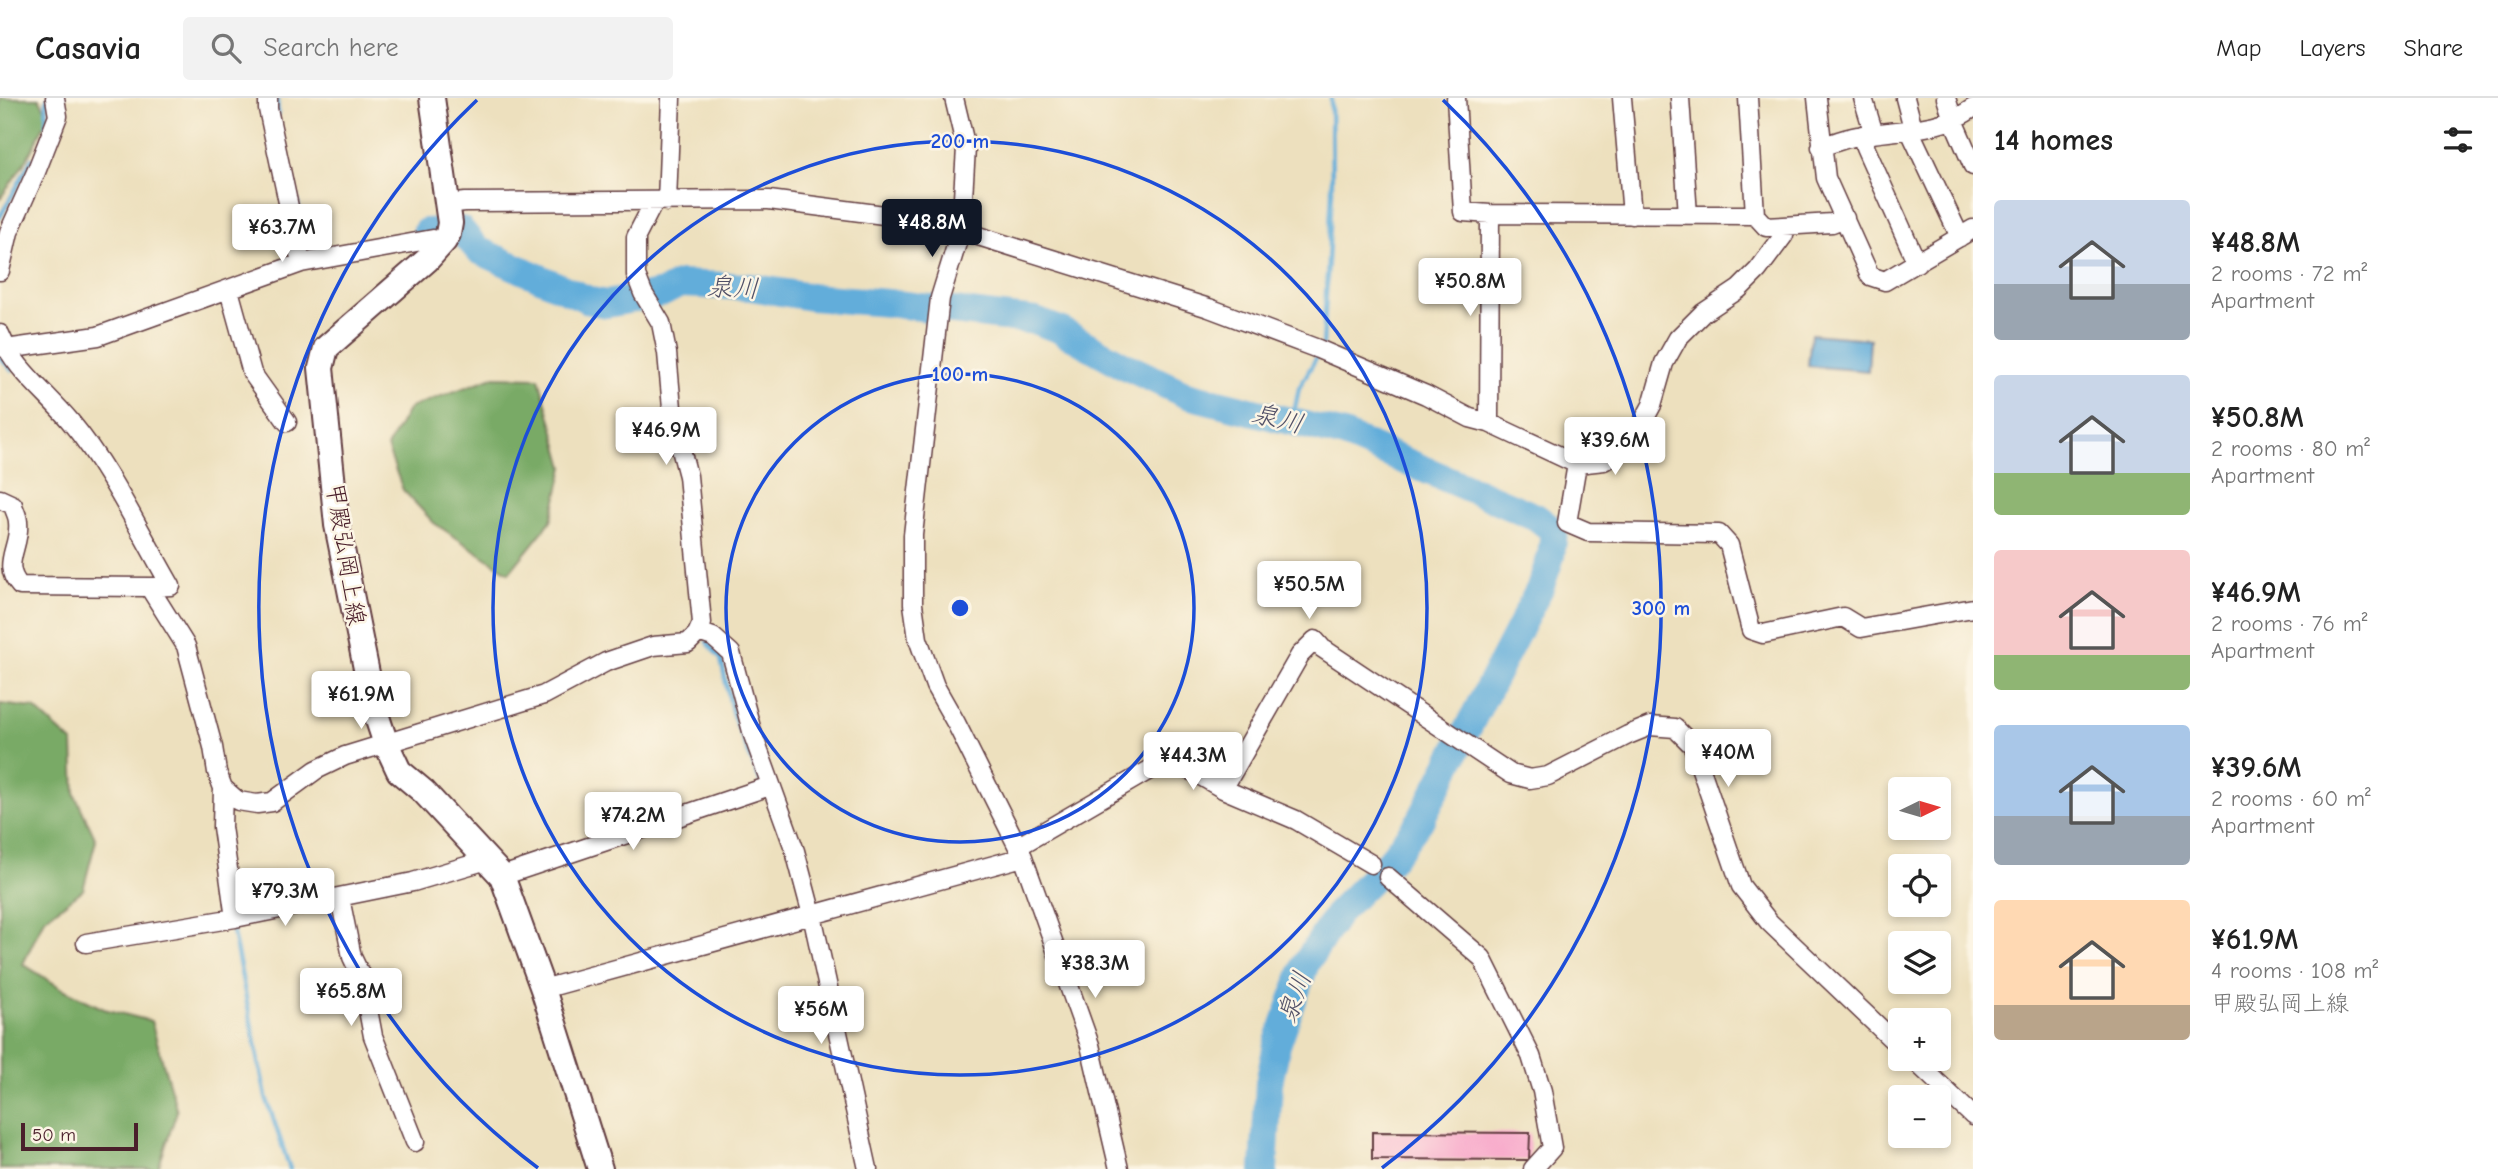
<!DOCTYPE html>
<html lang="en">
<head>
<meta charset="utf-8">
<style>
  :root { --surface:#fff; --page:#f2f2f2; --text:#222; --muted:#767676; --line:#e0e0e0; --accent:#111827 }
  body { margin:0; font-family:"Comic Neue","Klee One",sans-serif; background:var(--page); color:var(--text); height:100vh; display:flex; flex-direction:column; font-size:26px; white-space:nowrap }
  * { box-sizing:border-box; margin:0 }
  p { font-size:23px; color:var(--muted) }
  .icon { flex:none; width:38px; height:38px; fill:none; stroke:currentColor; stroke-width:2; stroke-linecap:round; stroke-linejoin:round }
  .map { position:relative; flex:1; overflow:hidden }
  .details { display:flex; flex-direction:column; background:var(--surface); width:525px }
  .details>* { flex:none }
  .needle { width:46px; rotate:85deg }
  .fabs { position:absolute; left:1888px; top:679px; display:grid; gap:14px }
  .fabs a { display:grid; place-items:center; width:63px; height:63px; border-radius:7px; background:var(--surface); box-shadow:0 4px 10px #0003; font-size:35px }
  .scale { position:absolute; left:21px; bottom:18px; width:117px; box-sizing:border-box; padding-left:7px; border:4px solid #4a1f2b; border-top:0; font-size:19px; line-height:24px; white-space:nowrap; color:#4a1f2b; -webkit-text-stroke:5px #fcf5e5; paint-order:stroke }
  .price { position:absolute; translate:-50% -60px; padding:0 16px; border-radius:7px; background:#fff; color:#222; font-size:23px; line-height:46px; filter:drop-shadow(0 2px 4px #0008) }
  .price::after { content:''; position:absolute; left:50%; top:42px; width:21px; height:16px; margin-left:-10px; background:inherit; clip-path:polygon(0 0,100% 0,50% 100%) }
  .price.active { background:var(--accent); color:#fff }
  ul { padding:0; list-style:none }
  li { display:flex; align-items:center; gap:21px; height:175px; padding:0 21px }
  li span { display:grid; place-items:center; flex:none; width:196px; height:140px; border-radius:7px; color:#555 }
  li>.icon { margin-inline-start:auto }
  span .icon { width:84px; height:84px; fill:#fffc; stroke-width:1 }
  li b { font-size:30px }
  h2 { display:flex; justify-content:space-between; align-items:center; height:84px; padding:0 21px; font-size:30px }
  header { display:flex; align-items:center; gap:42px; box-sizing:border-box; height:98px; padding:0 35px; background:var(--surface); border-bottom:2px solid var(--line) }
  header strong { font-size:33px }
  nav { display:flex; gap:38px; margin-inline-start:auto; font-size:24px }
  .search { width:490px; height:63px; background:var(--page); display:flex; align-items:center; gap:18px; box-sizing:border-box; padding:0 24px; border-radius:7px; color:var(--muted); font-size:26px }
  main { display:flex; flex:1; min-height:0 }
  .map>svg:first-child { display:block }
  .forest { fill:#79aa66; stroke:#626448; stroke-width:2 }
  .water { fill:#62adda; stroke:#566682; stroke-width:2 }
  .lines { fill:none; stroke-linecap:round; stroke-linejoin:round }
  .stream { stroke:#62adda; stroke-width:4.5 }
  .river { stroke:#62adda; stroke-width:28 }
  .building { fill:#f8a8ca }
  .street-casing { stroke:#623c41; stroke-width:21 }
  .secondary-casing { stroke:#623c41; stroke-width:28 }
  .street { stroke:#fff; stroke-width:18 }
  .secondary { stroke:#fff; stroke-width:24 }
  .ring { fill:none; stroke:#1d4ed8; stroke-width:3.5 }
  .labels { text-anchor:middle; stroke-width:5; stroke-linejoin:round; paint-order:stroke }
  .street-label { font-size:24px; fill:#4a1f2b; stroke:#fcf5e5 }
  .water-label { font-size:26px; font-style:italic; fill:#525168; stroke:#fcf5e5 }
  .centre { fill:#1d4ed8; stroke:#fcf5e5; stroke-width:3.5 }
  .ring-label { font-size:21px; text-anchor:middle; font-weight:bold; fill:#1d4ed8; stroke:#fcf5e5; stroke-width:5; stroke-linejoin:round; paint-order:stroke }
</style>
</head>
<body>
<header>
<strong>Casavia</strong>
<div class="search"><svg class="icon" aria-label="search" viewBox="0 0 24 24"><circle cx="10" cy="10" r="6"/><path d="M15 15l6 6"/></svg>Search here</div>
<nav><a>Map</a><a>Layers</a><a>Share</a></nav>
</header>
<main>
<div class="map">
<svg width="1973" height="1071" viewBox="0 0 1973 1071">
  <rect width="100%" height="100%" fill="#fcf5e5"/>
  <filter id="ink" filterUnits="userSpaceOnUse"><feTurbulence type="fractalNoise" baseFrequency=".0143" numOctaves="2"/><feDisplacementMap in="SourceGraphic" scale="14" xChannelSelector="R" yChannelSelector="G"/><feConvolveMatrix kernelMatrix="1 2 1 2 8 2 1 2 1" color-interpolation-filters="sRGB"/></filter>
  <filter id="wash" filterUnits="userSpaceOnUse"><feTurbulence type="fractalNoise" baseFrequency=".00686" numOctaves="4" result="noise"/><feDisplacementMap in="SourceGraphic" scale="28" xChannelSelector="R" yChannelSelector="G"/><feGaussianBlur stdDeviation="1.57" result="paint"/><feColorMatrix in="noise" values="0 0 0 0 0 0 0 0 0 0 0 0 0 0 0 0 0 1.4 0 .05"/><feComposite in="paint" operator="in"/></filter>
  <g filter="url(#wash)">
    <rect width="100%" height="100%" fill="#ede0be"/>
    <path class="forest" d="M 0,0 L 39,0 L 49,18 L 27,61 L 0,101 Z
      M 493,279 L 539,280 L 564,369 L 551,423 L 509,475 L 434,425 L 403,392 L 387,349 L 409,310 Z
      M 0,606 L 34,610 L 73,645 L 75,697 L 96,742 L 83,792 L 44,821 L 23,866 L 63,891 L 104,911 L 151,923 L 177,1013 L 158,1071 L 0,1071 Z"/>
    <path class="water" d="M 1811,236 L 1870,241 L 1868,273 L 1808,268 Z"/>
    <g class="lines">
      <path class="stream" d="M 277,0 L 278,17
        M 46,27 L 47,1
        M 286,56 L 310,157
        M 0,119 L 32,61
        M 1323,247 L 1332,94 L 1331,0
        M 0,259 L 12,272
        M 1292,325 L 1299,290 L 1319,255
        M 105,388 L 125,423
        M 165,495 L 175,515
        M 707,544 L 721,561 L 733,618 L 761,685
        M 231,825 L 266,999 L 290,1071"/>
      <path class="river" d="M 426,134 L 461,132 L 478,152 L 591,203 L 607,206 L 663,195 L 680,186 L 750,189 L 811,199 L 888,205 L 1036,223 L 1060,232 L 1123,267 L 1187,297 L 1344,337 L 1536,419 L 1554,433 L 1551,458 L 1540,490 L 1420,723 L 1392,760 L 1339,814 L 1306,865 L 1277,947 L 1269,985 L 1264,1071"/>
    </g>
    <g id="blocks">
      <path class="building" d="M 1372,1034 L 1530,1035 L 1529,1062 L 1372,1061 Z"/>
    </g>
  </g>
  <g filter="url(#ink)">
    <use href="#blocks" fill-opacity="0" stroke="#623c41" stroke-width="2"/>
    <g class="lines">
      <g class="street-casing">
        <path id="street" d="M 268,0 L 268,11 L 301,165 L 433,141 L 444,143
          M 954,0 L 966,50 L 961,132 L 940,200 L 913,437 L 913,506 L 918,541 L 935,588 L 956,625 L 1023,759 L 1090,947 L 1119,1071
          M 1456,0 L 1463,114 L 1490,116 L 1755,117
          M 1622,0 L 1632,117
          M 1680,0 L 1688,117
          M 1748,0 L 1755,117 L 1766,129 L 1832,125 L 1845,120
          M 1817,0 L 1826,80 L 1870,178 L 1885,183 L 1973,131
          M 1863,0 L 1874,36
          M 1905,0 L 1913,30
          M 1946,0 L 1953,22 L 1973,68
          M 1909,31 L 1960,139
          M 1862,37 L 1865,49 L 1917,165
          M 1821,49 C 1833,45 1845,40 1858,38 C 1896,31 1940,34 1973,10
          M 667,104 L 671,0
          M 447,106 L 465,104 L 769,102 L 930,123 L 1209,210 L 1318,251 L 1426,297 L 1470,320 L 1489,325 L 1577,366 L 1604,363 L 1633,342 L 1652,307 L 1664,265 L 1678,240 L 1703,215 L 1739,191 L 1758,172 L 1784,137 L 1784,128
          M 0,173 L 9,134 L 36,74 L 58,18 L 55,0
          M 229,192 L 252,275 L 287,324
          M 0,236 C 14,271 46,294 70,323 C 111,372 139,433 171,488 L 149,489 L 186,548 L 213,649 L 217,674 L 223,690 L 238,703 L 257,706 L 272,704 L 316,672 L 345,658 L 544,597 L 606,564 L 653,548 L 688,545 L 697,536 L 702,525 L 688,378 L 673,321 L 667,255 L 661,225 L 643,195 L 636,177 L 636,139 L 654,104
          M 6,251 L 98,238 L 301,165
          M 1489,325 L 1490,116
          M 1577,366 L 1567,425 L 1588,434 L 1719,436 L 1729,447 L 1751,532 L 1763,536 L 1843,519 L 1861,530 L 1973,510
          M 0,401 L 13,407 C 14,412 18,418 18,424 C 21,449 0,466 20,488 L 149,489
          M 698,534 L 713,539 L 731,555 L 753,637 L 795,753 L 812,817 L 868,1071
          M 223,690 L 222,729 L 235,820 L 413,784 L 487,762
          M 1223,691 L 1300,557 L 1315,542 L 1322,550 L 1511,676 L 1530,681 L 1548,678 L 1628,637 L 1650,628 L 1675,630 L 1693,648 L 1741,788 L 1769,824 L 1900,949
          M 1019,748 L 1170,660 L 1223,691 L 1296,722 L 1371,766
          M 502,778 L 770,688
          M 1388,779 L 1482,860 L 1531,958 L 1542,993 L 1552,1050 L 1533,1071
          M 340,800 L 352,859 L 362,880 L 373,938 L 415,1044
          M 86,845 L 235,820
          M 543,891 L 1023,759
          M 1913,961 L 1973,1018"/>
      </g>
      <g class="secondary-casing">
        <path id="secondary" d="M 432,0 L 450,125 L 448,136 L 444,143 L 427,162 L 326,250 L 321,270 L 337,427 L 374,610 L 385,643 L 399,673 L 424,694 L 502,778 L 543,891 L 600,1071"/>
      </g>
      <use href="#street" class="street"/>
      <use href="#secondary" class="secondary"/>
    </g>
  </g>
  <g class="ring">
    <circle cx="960" cy="510" r="234"/>
    <circle cx="960" cy="510" r="467"/>
    <path d="M538 1070A701 701 0 0 1 477 2M1443 2A701 701 0 0 1 1382 1070"/>
  </g>
  <g class="labels">
    <g class="street-label">
      <text transform="translate(346 456) rotate(81)" y="8">甲殿弘岡上線</text>
    </g>
    <g class="water-label">
      <text transform="translate(733 189) rotate(3)" y="9">泉川</text>
      <text transform="translate(1278 320) rotate(14)" y="9">泉川</text>
      <text transform="translate(1294 899) rotate(-70)" y="9">泉川</text>
    </g>
  </g>
  <circle cx="960" cy="510" r="10" class="centre"/>
  <g class="ring-label">
    <text x="960" y="50">200 m</text>
    <text x="960" y="283">100 m</text>
    <text x="1661" y="517">300 m</text>
  </g>
</svg>
<div class="fabs">
<a><svg class="needle" viewBox="-14 -14 28 28"><path d="M0-13l5 13h-10z" fill="#e53935"/><path d="M0 13l5-13h-10z" fill="#767676"/></svg></a>
<a><svg class="icon" aria-label="locate" viewBox="0 0 24 24"><circle cx="12" cy="12" r="6"/><path d="M12 2v4M12 18v4M2 12h4M18 12h4"/></svg></a>
<a><svg class="icon" aria-label="layers" viewBox="0 0 24 24"><path d="M12 4l9 5-9 5-9-5zM3 14l9 5 9-5"/></svg></a>
<a>+</a>
<a>−</a>
</div>
<div class="scale">50 m</div>
<b class="price active" style="left:932px;top:161px">¥48.8M</b>
<b class="price" style="left:282px;top:166px">¥63.7M</b>
<b class="price" style="left:1470px;top:220px">¥50.8M</b>
<b class="price" style="left:666px;top:369px">¥46.9M</b>
<b class="price" style="left:1615px;top:379px">¥39.6M</b>
<b class="price" style="left:1309px;top:523px">¥50.5M</b>
<b class="price" style="left:361px;top:633px">¥61.9M</b>
<b class="price" style="left:1728px;top:691px">¥40M</b>
<b class="price" style="left:1193px;top:694px">¥44.3M</b>
<b class="price" style="left:633px;top:754px">¥74.2M</b>
<b class="price" style="left:285px;top:830px">¥79.3M</b>
<b class="price" style="left:1095px;top:902px">¥38.3M</b>
<b class="price" style="left:351px;top:930px">¥65.8M</b>
<b class="price" style="left:821px;top:948px">¥56M</b>
</div>
<section class="details">
<h2>14 homes<svg class="icon" aria-label="filters" viewBox="0 0 24 24"><path d="M4 7h16M4 17h16"/><circle cx="9" cy="7" r="2"/><circle cx="15" cy="17" r="2"/></svg></h2>
<ul>
<li><span style="background:linear-gradient(#c9d6e8 60%,#9aa5b1 0)"><svg class="icon" aria-label="home" viewBox="0 0 24 24"><path d="M3 11l9-7 9 7M6 9v11h12V9"/></svg></span><div><b>¥48.8M</b><p>2 rooms · 72 m²</p><p>Apartment</p></div></li>
<li><span style="background:linear-gradient(#c9d6e8 70%,#8fb573 0)"><svg class="icon" aria-label="home" viewBox="0 0 24 24"><path d="M3 11l9-7 9 7M6 9v11h12V9"/></svg></span><div><b>¥50.8M</b><p>2 rooms · 80 m²</p><p>Apartment</p></div></li>
<li><span style="background:linear-gradient(#f6c9c9 75%,#8fb573 0)"><svg class="icon" aria-label="home" viewBox="0 0 24 24"><path d="M3 11l9-7 9 7M6 9v11h12V9"/></svg></span><div><b>¥46.9M</b><p>2 rooms · 76 m²</p><p>Apartment</p></div></li>
<li><span style="background:linear-gradient(#a9c7e8 65%,#9aa5b1 0)"><svg class="icon" aria-label="home" viewBox="0 0 24 24"><path d="M3 11l9-7 9 7M6 9v11h12V9"/></svg></span><div><b>¥39.6M</b><p>2 rooms · 60 m²</p><p>Apartment</p></div></li>
<li><span style="background:linear-gradient(#ffd9b3 75%,#b9a48a 0)"><svg class="icon" aria-label="home" viewBox="0 0 24 24"><path d="M3 11l9-7 9 7M6 9v11h12V9"/></svg></span><div><b>¥61.9M</b><p>4 rooms · 108 m²</p><p>甲殿弘岡上線</p></div></li>
</ul>
</section>
</main>
</body>
</html>
